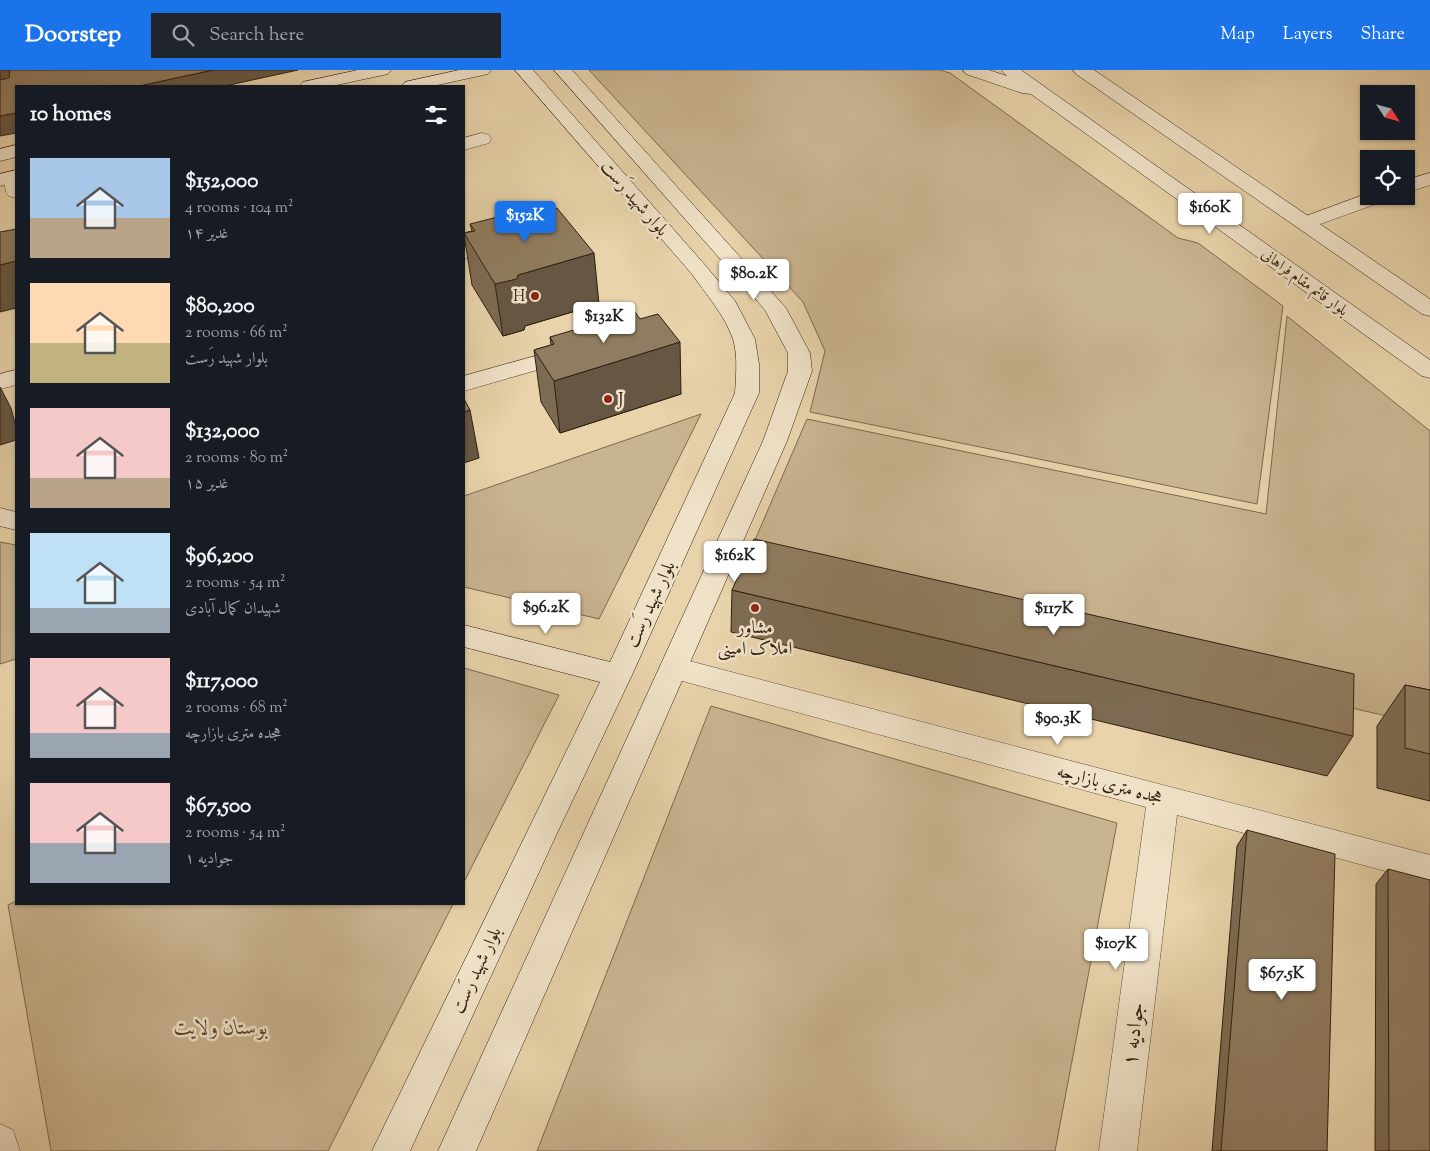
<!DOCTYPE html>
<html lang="en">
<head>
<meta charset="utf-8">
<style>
  :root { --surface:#171b24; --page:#20242c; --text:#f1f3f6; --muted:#9ea1a6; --accent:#1a73e8 }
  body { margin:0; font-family:"Sorts Mill Goudy",Amiri,serif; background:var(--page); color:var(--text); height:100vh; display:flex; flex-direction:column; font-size:19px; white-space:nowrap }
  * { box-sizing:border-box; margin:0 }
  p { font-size:16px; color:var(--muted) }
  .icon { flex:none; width:28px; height:28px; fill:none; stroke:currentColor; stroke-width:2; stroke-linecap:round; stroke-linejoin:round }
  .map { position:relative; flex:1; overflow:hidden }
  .sheet { position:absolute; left:15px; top:15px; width:450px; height:820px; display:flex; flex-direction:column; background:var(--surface); border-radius:0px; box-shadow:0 1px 4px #0004 }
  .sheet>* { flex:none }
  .needle { width:32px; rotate:126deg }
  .tools { position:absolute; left:1360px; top:15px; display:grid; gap:10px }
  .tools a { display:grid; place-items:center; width:55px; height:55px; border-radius:0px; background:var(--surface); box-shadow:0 1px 4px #0004; font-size:25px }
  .price { position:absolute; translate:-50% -42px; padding:0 11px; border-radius:5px; background:#fff; color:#222; font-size:16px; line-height:32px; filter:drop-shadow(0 1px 2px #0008) }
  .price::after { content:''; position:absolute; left:50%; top:30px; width:15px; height:11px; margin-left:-8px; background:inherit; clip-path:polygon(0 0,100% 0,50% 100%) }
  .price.on { background:var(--accent); color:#fff }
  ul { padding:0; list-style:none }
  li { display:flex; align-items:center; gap:15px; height:125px; padding:0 15px }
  li span { display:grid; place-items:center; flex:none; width:140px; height:100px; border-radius:0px; color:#555 }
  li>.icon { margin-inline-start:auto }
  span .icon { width:60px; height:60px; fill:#fffc; stroke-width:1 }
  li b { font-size:21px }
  h2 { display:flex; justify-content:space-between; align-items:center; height:60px; padding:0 15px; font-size:21px }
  header { display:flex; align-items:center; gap:30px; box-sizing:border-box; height:70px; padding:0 25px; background:var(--accent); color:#fff }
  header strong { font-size:24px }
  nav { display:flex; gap:28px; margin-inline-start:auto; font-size:18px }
  .search { width:350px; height:45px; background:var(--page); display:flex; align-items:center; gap:12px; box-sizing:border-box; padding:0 18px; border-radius:0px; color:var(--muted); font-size:19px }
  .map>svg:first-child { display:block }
  .green { fill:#c9b490; stroke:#7c6950 }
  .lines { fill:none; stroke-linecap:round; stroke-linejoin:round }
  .street-casing { stroke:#5e4b36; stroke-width:1 }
  .secondary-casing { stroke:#301e10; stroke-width:1 }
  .street { fill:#f0e2c8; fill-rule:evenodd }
  .secondary { fill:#f0e2c8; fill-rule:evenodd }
  .wall { fill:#7c6b53; stroke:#301e10 }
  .shaded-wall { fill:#655743; stroke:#301e10 }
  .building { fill:#907c60; stroke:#301e10 }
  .poi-dot { fill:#8f2418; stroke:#f0e2c8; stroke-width:2 }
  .labels { text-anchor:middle; stroke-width:5; stroke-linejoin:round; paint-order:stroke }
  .far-street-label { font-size:15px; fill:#301e10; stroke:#f0e2c8 }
  .far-poi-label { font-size:15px; fill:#301e10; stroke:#f0e2c8; text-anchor:end }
  .street-label { font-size:18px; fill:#301e10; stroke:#f0e2c8 }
  .poi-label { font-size:18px; fill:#301e10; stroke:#f0e2c8; text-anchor:start }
  .near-park-label { font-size:21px; font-style:italic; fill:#564430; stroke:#f0e2c8 }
  .near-street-label { font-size:21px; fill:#301e10; stroke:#f0e2c8 }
</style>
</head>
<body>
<header>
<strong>Doorstep</strong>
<div class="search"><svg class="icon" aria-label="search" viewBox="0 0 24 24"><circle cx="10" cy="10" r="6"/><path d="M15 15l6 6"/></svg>Search here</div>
<nav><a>Map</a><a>Layers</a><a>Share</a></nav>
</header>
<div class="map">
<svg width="1430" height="1081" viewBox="0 0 1430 1081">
  <rect width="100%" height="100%" fill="#e8d3aa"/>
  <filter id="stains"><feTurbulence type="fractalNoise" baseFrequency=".004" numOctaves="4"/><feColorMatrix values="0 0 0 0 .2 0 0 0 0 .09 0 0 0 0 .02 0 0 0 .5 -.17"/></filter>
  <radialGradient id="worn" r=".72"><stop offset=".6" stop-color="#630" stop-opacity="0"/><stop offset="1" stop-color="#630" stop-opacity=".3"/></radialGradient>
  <path class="green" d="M 589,0 L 940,0 L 950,3 L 1178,168 L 1198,173 L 1283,236 L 1257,434 L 810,342 L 825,281 L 803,232 Z
    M 1287,246 L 1430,361 L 1430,656 L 743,498 L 807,349 L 1266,444 Z
    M 701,344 L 599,549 L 464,517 L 464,426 Z
    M 0,472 L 16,475 L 16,589 L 0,594 Z
    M 464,598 L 559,625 L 464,812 Z
    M 711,636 L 1117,753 L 1055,1081 L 537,1081 Z
    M 16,831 L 16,834 L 453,834 L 328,1081 L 51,1081 L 8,835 Z"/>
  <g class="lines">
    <g class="street-casing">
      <path id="street" d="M 482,63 L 489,65 L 491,69 L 489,73 L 464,80 L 464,68 Z
        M 13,101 L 16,102 L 16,128 L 9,126 L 6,122 L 3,107 L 6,103 Z
        M 1430,103 L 1430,115 L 1406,123 L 1406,110 Z
        M 1369,123 L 1369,126 L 1390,126 L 1387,130 L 1312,157 L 1305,159 L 1298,157 L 1295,153 L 1298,149 Z
        M 503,166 L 510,168 L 513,172 L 510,176 L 464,189 L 464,177 Z
        M 571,276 L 579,278 L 582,283 L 579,288 L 464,321 L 464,306 Z
        M 16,300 L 16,315 L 0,319 L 0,304 Z
        M 674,587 L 1430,785 L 1430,813 L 1177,745 L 1137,1081 L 1099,1081 L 1146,737 L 664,606 L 660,598 L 664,590 Z
        M 0,1054 L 13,1060 L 20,1081 L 0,1081 Z"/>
    </g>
    <g class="secondary-casing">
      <path id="secondary" d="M 358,0 L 391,0 L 388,4 L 332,16 L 300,16 L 303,12 Z
        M 459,0 L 491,0 L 488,4 L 433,16 L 402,16 L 405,12 Z
        M 515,0 L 533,0 L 705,195 L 735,231 L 755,269 L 759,294 L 759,323 L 632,605 L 559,759 L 410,1081 L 372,1081 L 600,612 L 464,577 L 464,555 L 610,592 L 735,323 C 736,305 738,286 733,269 C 724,244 706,224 691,203 Z
        M 554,0 L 572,0 L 786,238 L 810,283 L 812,301 L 787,371 L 476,1081 L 438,1081 L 763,371 L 788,301 L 788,283 L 765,240 Z
        M 963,0 L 989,0 L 1007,6 L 1001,0 L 1021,0 L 1430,290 L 1430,308 L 1422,306 L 1031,24 L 1022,23 L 966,4 Z
        M 1073,0 L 1094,0 L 1430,229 L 1430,246 L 1422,244 L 1076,4 Z
        M 16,75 L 16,87 L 0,91 L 0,79 Z
        M 16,100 L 16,112 L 0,116 L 0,104 Z
        M 0,438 L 16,442 L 16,460 L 0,456 Z"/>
    </g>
    <use href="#street" class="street"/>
    <use href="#secondary" class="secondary"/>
  </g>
  <path class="wall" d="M 470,154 L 599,234 L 525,256 L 524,260 L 503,266 L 472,215 L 464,165 L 464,163 L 472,161 Z
    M 550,267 L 681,324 L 560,363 L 541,332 L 534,280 L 551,275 Z
    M 732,520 L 1353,666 L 1327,706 L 731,562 Z
    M 1405,615 L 1430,620 L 1430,731 L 1377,718 L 1377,656 Z
    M 1247,760 L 1327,1081 L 1212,1081 L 1237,776 Z
    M 1388,799 L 1430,1081 L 1375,1081 L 1376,814 Z"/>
  <path class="shaded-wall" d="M 0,0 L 10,0 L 16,12 L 0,16 Z
    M 213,0 L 298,0 L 225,16 L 139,16 Z
    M 16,43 L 16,63 L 0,66 L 0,46 Z
    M 594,183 L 599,234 L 525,256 L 524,260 L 503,266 L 495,214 L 518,205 Z
    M 16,191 L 16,238 L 0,242 L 0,195 Z
    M 680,272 L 681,324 L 560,363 L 554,311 Z
    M 0,317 L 11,338 L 16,357 L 16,370 L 0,375 Z
    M 470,340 L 479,388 L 464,393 L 464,342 Z"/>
  <path class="building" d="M 10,0 L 213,0 L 139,16 L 16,16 L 16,43 L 0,46 L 0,10 L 9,8 Z
    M 541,136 L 546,141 L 557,138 L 594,183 L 518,205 L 517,209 L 495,214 L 464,163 L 475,161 L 470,154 Z
    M 16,159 L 16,191 L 0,195 L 0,162 Z
    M 635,242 L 640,249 L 658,244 L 680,272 L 554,311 L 534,280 L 554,274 L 550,267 Z
    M 464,329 L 470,340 L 464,342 Z
    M 754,469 L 1354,604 L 1353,666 L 732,520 Z
    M 1405,615 L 1430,620 L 1430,684 L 1405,678 Z
    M 1247,760 L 1335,784 L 1327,1081 L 1221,1081 Z
    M 1388,799 L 1430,810 L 1430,1081 L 1389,1081 Z"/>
  <g class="poi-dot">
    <circle cx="535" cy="226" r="5"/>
    <circle cx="608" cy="329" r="5"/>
    <circle cx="755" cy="538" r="5"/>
  </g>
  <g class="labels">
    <g class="far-street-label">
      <text transform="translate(1305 212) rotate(36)" y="5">بلوار قائم مقام فراهانی</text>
    </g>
    <g class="far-poi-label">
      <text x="525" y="231">H</text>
    </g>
    <g class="street-label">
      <text transform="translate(635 128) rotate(49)" y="6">بلوار شهید رَست</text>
      <text transform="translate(650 534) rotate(-65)" y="6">بلوار شهید رَست</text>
      <text transform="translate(1110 714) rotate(15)" y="6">هجده متری بازارچه</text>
      <text transform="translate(476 900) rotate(-65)" y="6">بلوار شهید رَست</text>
    </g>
    <g class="poi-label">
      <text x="618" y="335">J</text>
      <text x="755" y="563" text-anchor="middle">مشاور<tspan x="755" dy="21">املاک امینی</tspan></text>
    </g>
    <g class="near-park-label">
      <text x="221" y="964">بوستان ولایت</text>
    </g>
    <g class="near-street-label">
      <text transform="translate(1133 964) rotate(-83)" y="7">جوادیه ۱</text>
    </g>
  </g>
  <rect width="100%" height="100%" filter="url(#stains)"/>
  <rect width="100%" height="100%" fill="url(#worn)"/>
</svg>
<div class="tools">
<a><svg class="needle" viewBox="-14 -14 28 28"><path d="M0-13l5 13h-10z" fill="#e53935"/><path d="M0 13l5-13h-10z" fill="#9ea1a6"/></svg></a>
<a><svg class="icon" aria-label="locate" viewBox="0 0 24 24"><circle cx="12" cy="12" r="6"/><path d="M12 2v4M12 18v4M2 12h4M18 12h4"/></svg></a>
</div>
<b class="price" style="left:1210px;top:165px">$160K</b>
<b class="price on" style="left:525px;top:173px">$152K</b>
<b class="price" style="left:754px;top:231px">$80.2K</b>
<b class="price" style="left:604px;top:274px">$132K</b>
<b class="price" style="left:735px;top:513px">$162K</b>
<b class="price" style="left:546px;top:565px">$96.2K</b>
<b class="price" style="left:1054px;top:566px">$117K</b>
<b class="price" style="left:1058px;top:676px">$90.3K</b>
<b class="price" style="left:1116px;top:901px">$107K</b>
<b class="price" style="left:1282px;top:931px">$67.5K</b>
<section class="sheet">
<h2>10 homes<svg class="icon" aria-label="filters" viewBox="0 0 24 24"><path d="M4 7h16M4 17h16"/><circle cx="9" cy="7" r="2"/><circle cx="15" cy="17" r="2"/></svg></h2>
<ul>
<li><span style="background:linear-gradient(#a9c7e8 60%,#b9a48a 0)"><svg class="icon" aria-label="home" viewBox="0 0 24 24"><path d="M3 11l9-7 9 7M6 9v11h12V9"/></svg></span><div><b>$152,000</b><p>4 rooms · 104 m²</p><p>غدیر ۱۴</p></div></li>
<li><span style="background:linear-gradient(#ffd9b3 60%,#c2b280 0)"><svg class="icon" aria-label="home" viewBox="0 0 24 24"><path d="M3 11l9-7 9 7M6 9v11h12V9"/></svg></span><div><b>$80,200</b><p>2 rooms · 66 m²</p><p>بلوار شهید رَست</p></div></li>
<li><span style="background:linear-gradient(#f6c9c9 70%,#b9a48a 0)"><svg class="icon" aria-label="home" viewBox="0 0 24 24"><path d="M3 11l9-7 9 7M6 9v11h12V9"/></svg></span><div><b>$132,000</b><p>2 rooms · 80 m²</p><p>غدیر ۱۵</p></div></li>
<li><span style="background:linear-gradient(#bfe0f5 75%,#9aa5b1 0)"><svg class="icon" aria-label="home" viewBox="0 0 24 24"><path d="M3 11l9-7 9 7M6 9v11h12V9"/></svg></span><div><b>$96,200</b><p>2 rooms · 54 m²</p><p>شهیدان کمال آبادی</p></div></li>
<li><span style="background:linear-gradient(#f6c9c9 75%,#9aa5b1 0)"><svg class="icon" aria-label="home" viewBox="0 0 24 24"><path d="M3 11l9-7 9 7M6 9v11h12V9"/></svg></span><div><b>$117,000</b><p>2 rooms · 68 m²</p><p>هجده متری بازارچه</p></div></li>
<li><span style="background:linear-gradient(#f6c9c9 60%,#9aa5b1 0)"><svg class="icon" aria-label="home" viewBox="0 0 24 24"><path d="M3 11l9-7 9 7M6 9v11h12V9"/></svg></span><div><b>$67,500</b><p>2 rooms · 54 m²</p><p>جوادیه ۱</p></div></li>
</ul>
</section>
</div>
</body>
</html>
